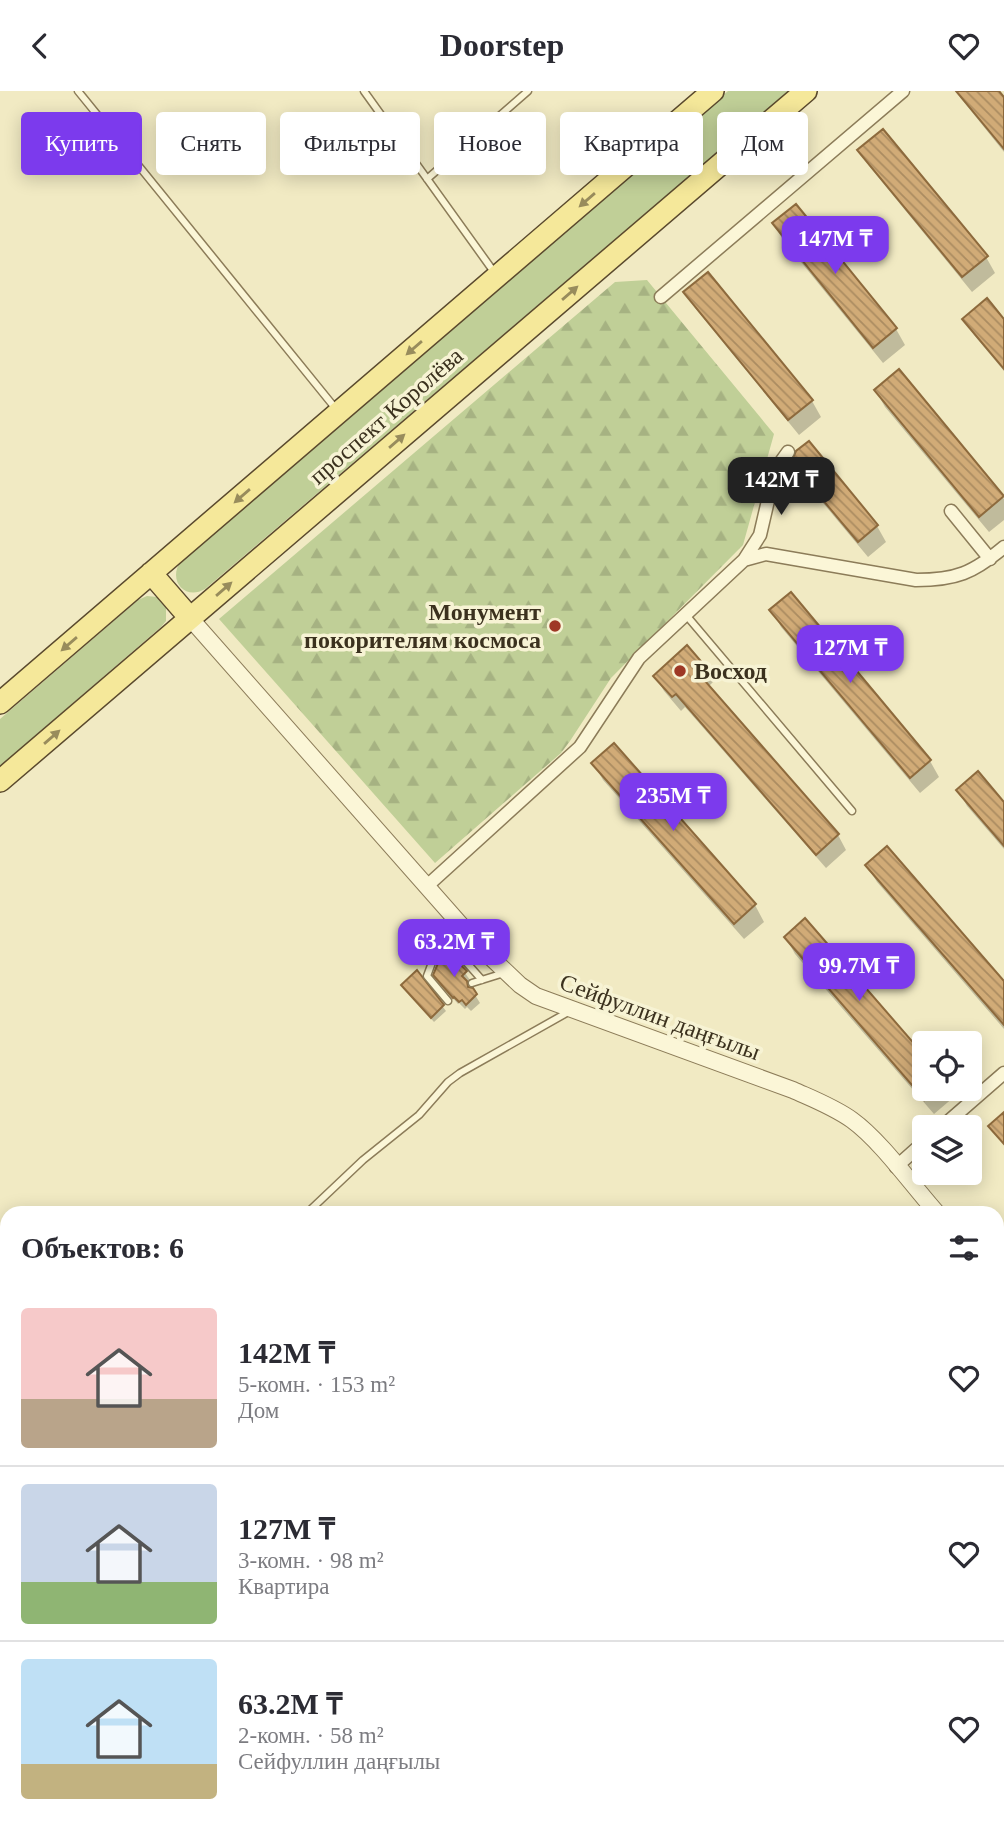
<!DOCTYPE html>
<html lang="ru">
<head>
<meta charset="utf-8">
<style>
  :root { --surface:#fff; --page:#f7f7f7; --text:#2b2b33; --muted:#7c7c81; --line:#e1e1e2; --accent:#7c3aed }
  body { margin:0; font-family:"Times New Roman",serif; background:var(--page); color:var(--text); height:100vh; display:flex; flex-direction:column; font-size:26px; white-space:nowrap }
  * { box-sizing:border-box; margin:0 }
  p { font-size:23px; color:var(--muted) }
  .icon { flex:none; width:38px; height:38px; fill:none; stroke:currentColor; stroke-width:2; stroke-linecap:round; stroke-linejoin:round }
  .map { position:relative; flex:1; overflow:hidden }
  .panel { position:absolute; left:0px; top:1115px; width:1004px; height:625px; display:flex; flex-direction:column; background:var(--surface); border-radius:21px 21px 0 0; box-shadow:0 4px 18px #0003 }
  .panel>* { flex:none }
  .banner { position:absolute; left:21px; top:21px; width:962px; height:63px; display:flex; gap:14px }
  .fabs { position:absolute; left:912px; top:940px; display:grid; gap:14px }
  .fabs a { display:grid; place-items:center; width:70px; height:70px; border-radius:7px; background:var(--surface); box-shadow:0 4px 18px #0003; font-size:35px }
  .price { position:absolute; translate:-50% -60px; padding:0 16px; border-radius:14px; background:var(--accent); color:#fff; font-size:23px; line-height:46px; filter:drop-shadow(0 2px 4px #0008) }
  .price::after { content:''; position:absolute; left:50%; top:42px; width:21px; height:16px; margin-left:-10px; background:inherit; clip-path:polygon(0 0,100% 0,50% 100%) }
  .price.current { background:#222; color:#fff }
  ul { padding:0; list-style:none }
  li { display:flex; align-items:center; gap:21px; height:175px; padding:0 21px }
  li+li { border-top:2px solid var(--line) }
  li span { display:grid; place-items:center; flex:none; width:196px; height:140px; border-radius:7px; color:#555 }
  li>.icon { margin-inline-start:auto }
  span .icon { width:84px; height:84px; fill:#fffc; stroke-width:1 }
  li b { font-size:30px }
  h2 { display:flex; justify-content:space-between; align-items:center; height:84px; padding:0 21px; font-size:30px }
  .chip { padding:0 24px; border-radius:7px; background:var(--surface); box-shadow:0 4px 18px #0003; font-size:24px; line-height:63px }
  .chip.current { background:var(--accent); color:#fff }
  header { display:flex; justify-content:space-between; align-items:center; height:91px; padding:0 21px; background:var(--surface); font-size:32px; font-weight:700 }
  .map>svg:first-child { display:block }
  .green { fill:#c0cf97 }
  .forest { fill:url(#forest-firs) }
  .shadow { fill:#0003 }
  .building { fill:url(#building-back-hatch); stroke:#8d6a3d; stroke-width:2 }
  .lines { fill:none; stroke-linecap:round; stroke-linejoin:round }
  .service-casing { stroke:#8c7c59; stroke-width:9 }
  .minor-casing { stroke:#8c7c59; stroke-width:15 }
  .tertiary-casing { stroke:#8c7c59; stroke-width:18 }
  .primary-casing { stroke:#5a492d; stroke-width:24 }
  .service { stroke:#fbf6d7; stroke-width:6 }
  .minor { stroke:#fbf6d7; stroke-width:12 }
  .tertiary { stroke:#fbf6d7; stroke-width:16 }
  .primary { stroke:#f5e89a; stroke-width:21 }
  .oneway { fill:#988c5c }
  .poi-dot { fill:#9e3825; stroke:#f7f3d4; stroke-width:2.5 }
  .labels { text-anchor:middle; stroke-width:7; stroke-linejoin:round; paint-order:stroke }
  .street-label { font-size:24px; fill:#3b311e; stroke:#f7f3d4 }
  .poi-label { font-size:24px; font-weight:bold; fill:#3b311e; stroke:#f7f3d4; text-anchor:end }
</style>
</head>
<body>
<header><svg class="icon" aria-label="back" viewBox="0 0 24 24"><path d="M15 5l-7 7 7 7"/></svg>Doorstep<svg class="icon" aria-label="heart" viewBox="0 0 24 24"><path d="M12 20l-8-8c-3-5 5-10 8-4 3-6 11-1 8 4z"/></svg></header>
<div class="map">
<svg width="1004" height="1738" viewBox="0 0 1004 1738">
  <defs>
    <pattern id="forest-firs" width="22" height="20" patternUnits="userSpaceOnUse" patternTransform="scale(1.75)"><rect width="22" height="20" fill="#c0cf97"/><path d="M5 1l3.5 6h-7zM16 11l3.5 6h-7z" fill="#a6b282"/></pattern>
    <pattern id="building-back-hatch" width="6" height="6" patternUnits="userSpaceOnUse" patternTransform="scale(1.75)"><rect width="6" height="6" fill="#d1ab77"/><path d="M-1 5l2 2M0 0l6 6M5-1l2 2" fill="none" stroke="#ab8c61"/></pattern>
  </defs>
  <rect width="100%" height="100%" fill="#f1eac3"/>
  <path class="green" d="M 728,0 L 789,0 L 205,498 C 185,510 167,489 181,470 Z
    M 147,505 L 157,506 L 166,517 L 166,530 L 161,536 L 0,675 L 0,628 L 138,509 Z"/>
  <path class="forest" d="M 647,189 L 774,343 L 743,454 L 611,587 L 570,650 L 561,662 L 435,772 L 219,528 L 615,191 Z"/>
  <path class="shadow" d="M 955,0 L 996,0 L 1004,9 L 1004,61 Z
    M 859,59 L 986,166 L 995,182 L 972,201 L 869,75 Z
    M 796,115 L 896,238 L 905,254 L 883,272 L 783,149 L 774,133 Z
    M 686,201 L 812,310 L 821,326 L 799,344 L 695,217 Z
    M 964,228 L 1004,230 L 1004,280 L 974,244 Z
    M 899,281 L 1004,408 L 1004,429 L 989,441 L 885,316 L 876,300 Z
    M 808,352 L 877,435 L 886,451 L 868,466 L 803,388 L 793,371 Z
    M 790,504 L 930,670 L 939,686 L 920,702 L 781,536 L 772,519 Z
    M 705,577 L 713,591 L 708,596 L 838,744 L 846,759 L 826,777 L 685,616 L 681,620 L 664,600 L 655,585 Z
    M 613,655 L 755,814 L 764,831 L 744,848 L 603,689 L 594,673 Z
    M 958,699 L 1004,713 L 1004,758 L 967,715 Z
    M 867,775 L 1004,893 L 1004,938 L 877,791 Z
    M 786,847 L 924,966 L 924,998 L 949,998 L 954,1006 L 934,1023 L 795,863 Z
    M 417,882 L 446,920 L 434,931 L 406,899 Z
    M 465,882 L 470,889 L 468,891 L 465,888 L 467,905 L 472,899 L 480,912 L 471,920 L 467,916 L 465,918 L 459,912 L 458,913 L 440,892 Z
    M 1004,1383 L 1004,1419 L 998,1412 L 998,1389 Z
    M 0,1616 L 7,1625 L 7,1646 L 0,1638 Z
    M 0,1692 L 7,1700 L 7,1721 L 0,1713 Z
    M 17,1732 L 36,1732 L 41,1738 L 22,1738 Z
    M 78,1732 L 94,1732 L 97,1738 L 82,1738 Z"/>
  <path class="building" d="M 956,0 L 999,0 L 1004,6 L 1004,58 Z
    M 883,38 L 988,165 L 962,186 L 857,59 Z
    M 796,113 L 897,237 L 873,257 L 772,132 Z
    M 708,181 L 813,309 L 788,329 L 683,201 Z
    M 987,207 L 1004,228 L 1004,278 L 962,228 Z
    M 899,278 L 1004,405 L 979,426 L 874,299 Z
    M 809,350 L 878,434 L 858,451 L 791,371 L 796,360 Z
    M 791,501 L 931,669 L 910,687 L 769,519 Z
    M 687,554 L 706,576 L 698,582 L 839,743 L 816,764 L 676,603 L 672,606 L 653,585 Z
    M 614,652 L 756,813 L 734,833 L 591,672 Z
    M 978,680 L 1004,711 L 1004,755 L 956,699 Z
    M 887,755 L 1004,890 L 1004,934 L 865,774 Z
    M 805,827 L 924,964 L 924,1008 L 784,846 Z
    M 448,862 L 467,880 L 462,885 L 467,890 L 468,896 L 473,897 L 477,903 L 466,914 L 462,909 L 459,911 L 454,906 L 453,907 L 433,884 L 439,870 Z
    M 417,879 L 444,914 L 431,927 L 401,894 Z
    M 1004,1021 L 1004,1053 L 988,1035 Z"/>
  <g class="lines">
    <g class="service-casing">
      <path id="service" d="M 78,0 L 336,318
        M 364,0 L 494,181
        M 427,88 L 528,0
        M 686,524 L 852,720
        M 442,844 L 482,889
        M 472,892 L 504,882
        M 448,910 L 427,885 L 449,826
        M 307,1122 L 363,1069 L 419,1024 L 448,991 L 460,982 L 570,920
        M 998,1303 L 1004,1293
        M 0,1342 L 7,1339
        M 998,1457 L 1004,1455
        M 0,1561 L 7,1570
        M 0,1659 L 7,1667
        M 60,1732 L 65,1738
        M 117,1732 L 121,1738
        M 623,1738 L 628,1732"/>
    </g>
    <g class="minor-casing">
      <path id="minor" d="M 661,206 L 903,0
        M 951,420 L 990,468
        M 744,469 L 766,463 L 916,489 C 956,489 973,482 1004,456
        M 427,795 L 580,656 L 639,567 L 744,469 L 760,444 L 773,388 L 778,375 L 788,361
        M 942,1036 L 1004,982
        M 896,1076 L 924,1051"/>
    </g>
    <g class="tertiary-casing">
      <path id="tertiary" d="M 190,527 L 482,858 L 520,894 L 536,905 L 793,999 C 813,1008 834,1016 852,1029 C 881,1050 912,1094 937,1122
        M 998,1190 L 1004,1198"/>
    </g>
    <g class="primary-casing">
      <path id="primary" d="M 151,482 L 190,527
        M 0,612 L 713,0
        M 0,690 L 806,0"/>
    </g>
    <use href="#service" class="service"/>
    <use href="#minor" class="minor"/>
    <use href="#tertiary" class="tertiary"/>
    <use href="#primary" class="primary"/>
  </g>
  <defs><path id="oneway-solid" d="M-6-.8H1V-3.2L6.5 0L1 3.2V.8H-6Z" transform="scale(1.75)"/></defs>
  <g class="oneway">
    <use href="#oneway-solid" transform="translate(587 109) rotate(139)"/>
    <use href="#oneway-solid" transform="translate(570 202) rotate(-41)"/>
    <use href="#oneway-solid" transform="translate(414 257) rotate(139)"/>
    <use href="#oneway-solid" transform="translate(397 350) rotate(-41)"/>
    <use href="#oneway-solid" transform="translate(242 405) rotate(139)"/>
    <use href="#oneway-solid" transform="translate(224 498) rotate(-41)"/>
    <use href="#oneway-solid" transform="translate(69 553) rotate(139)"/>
    <use href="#oneway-solid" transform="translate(52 646) rotate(-41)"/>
  </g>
  <g class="poi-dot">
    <circle cx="555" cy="535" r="7"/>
    <circle cx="680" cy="580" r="7"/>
  </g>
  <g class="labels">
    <g class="street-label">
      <text transform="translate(386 325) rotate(-41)" y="8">проспект Королёва</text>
      <text transform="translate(660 926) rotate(20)" y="8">Сейфуллин даңғылы</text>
    </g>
    <g class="poi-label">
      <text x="541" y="529">Монумент<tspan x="541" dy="28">покорителям космоса</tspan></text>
      <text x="694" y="588" text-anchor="start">Восход</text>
    </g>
  </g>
</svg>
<div class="fabs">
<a><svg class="icon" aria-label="locate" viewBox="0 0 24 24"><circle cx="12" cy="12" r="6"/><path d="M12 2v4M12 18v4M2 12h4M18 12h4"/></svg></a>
<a><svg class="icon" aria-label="layers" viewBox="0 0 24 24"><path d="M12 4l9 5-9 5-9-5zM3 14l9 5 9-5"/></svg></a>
</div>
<b class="price" style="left:835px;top:185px">147M ₸</b>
<b class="price current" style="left:781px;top:426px">142M ₸</b>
<b class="price" style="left:850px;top:594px">127M ₸</b>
<b class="price" style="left:673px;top:742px">235M ₸</b>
<b class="price" style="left:454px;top:888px">63.2M ₸</b>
<b class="price" style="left:859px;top:912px">99.7M ₸</b>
<div class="banner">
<a class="chip current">Купить</a>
<a class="chip">Снять</a>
<a class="chip">Фильтры</a>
<a class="chip">Новое</a>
<a class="chip">Квартира</a>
<a class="chip">Дом</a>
</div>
<section class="panel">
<h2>Объектов: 6<svg class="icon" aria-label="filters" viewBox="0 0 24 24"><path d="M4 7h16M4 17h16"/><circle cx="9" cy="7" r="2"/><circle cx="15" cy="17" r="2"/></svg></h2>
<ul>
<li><span style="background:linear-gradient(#f6c9c9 65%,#b9a48a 0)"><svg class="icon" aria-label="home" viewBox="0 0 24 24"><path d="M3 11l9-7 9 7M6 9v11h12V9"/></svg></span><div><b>142M ₸</b><p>5-комн. · 153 m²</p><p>Дом</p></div><svg class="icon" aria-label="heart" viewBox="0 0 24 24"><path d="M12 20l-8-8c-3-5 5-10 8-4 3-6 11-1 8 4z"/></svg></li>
<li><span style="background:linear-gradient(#c9d6e8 70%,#8fb573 0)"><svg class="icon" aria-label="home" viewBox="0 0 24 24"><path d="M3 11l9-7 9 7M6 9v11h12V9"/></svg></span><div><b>127M ₸</b><p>3-комн. · 98 m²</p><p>Квартира</p></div><svg class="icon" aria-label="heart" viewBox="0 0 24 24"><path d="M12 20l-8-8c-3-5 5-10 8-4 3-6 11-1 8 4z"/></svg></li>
<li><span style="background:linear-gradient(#bfe0f5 75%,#c2b280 0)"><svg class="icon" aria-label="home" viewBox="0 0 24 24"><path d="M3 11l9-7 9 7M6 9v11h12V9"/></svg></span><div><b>63.2M ₸</b><p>2-комн. · 58 m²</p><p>Сейфуллин даңғылы</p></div><svg class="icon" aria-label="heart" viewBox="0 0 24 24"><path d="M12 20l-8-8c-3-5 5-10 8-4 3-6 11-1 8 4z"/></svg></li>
</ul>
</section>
</div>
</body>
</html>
